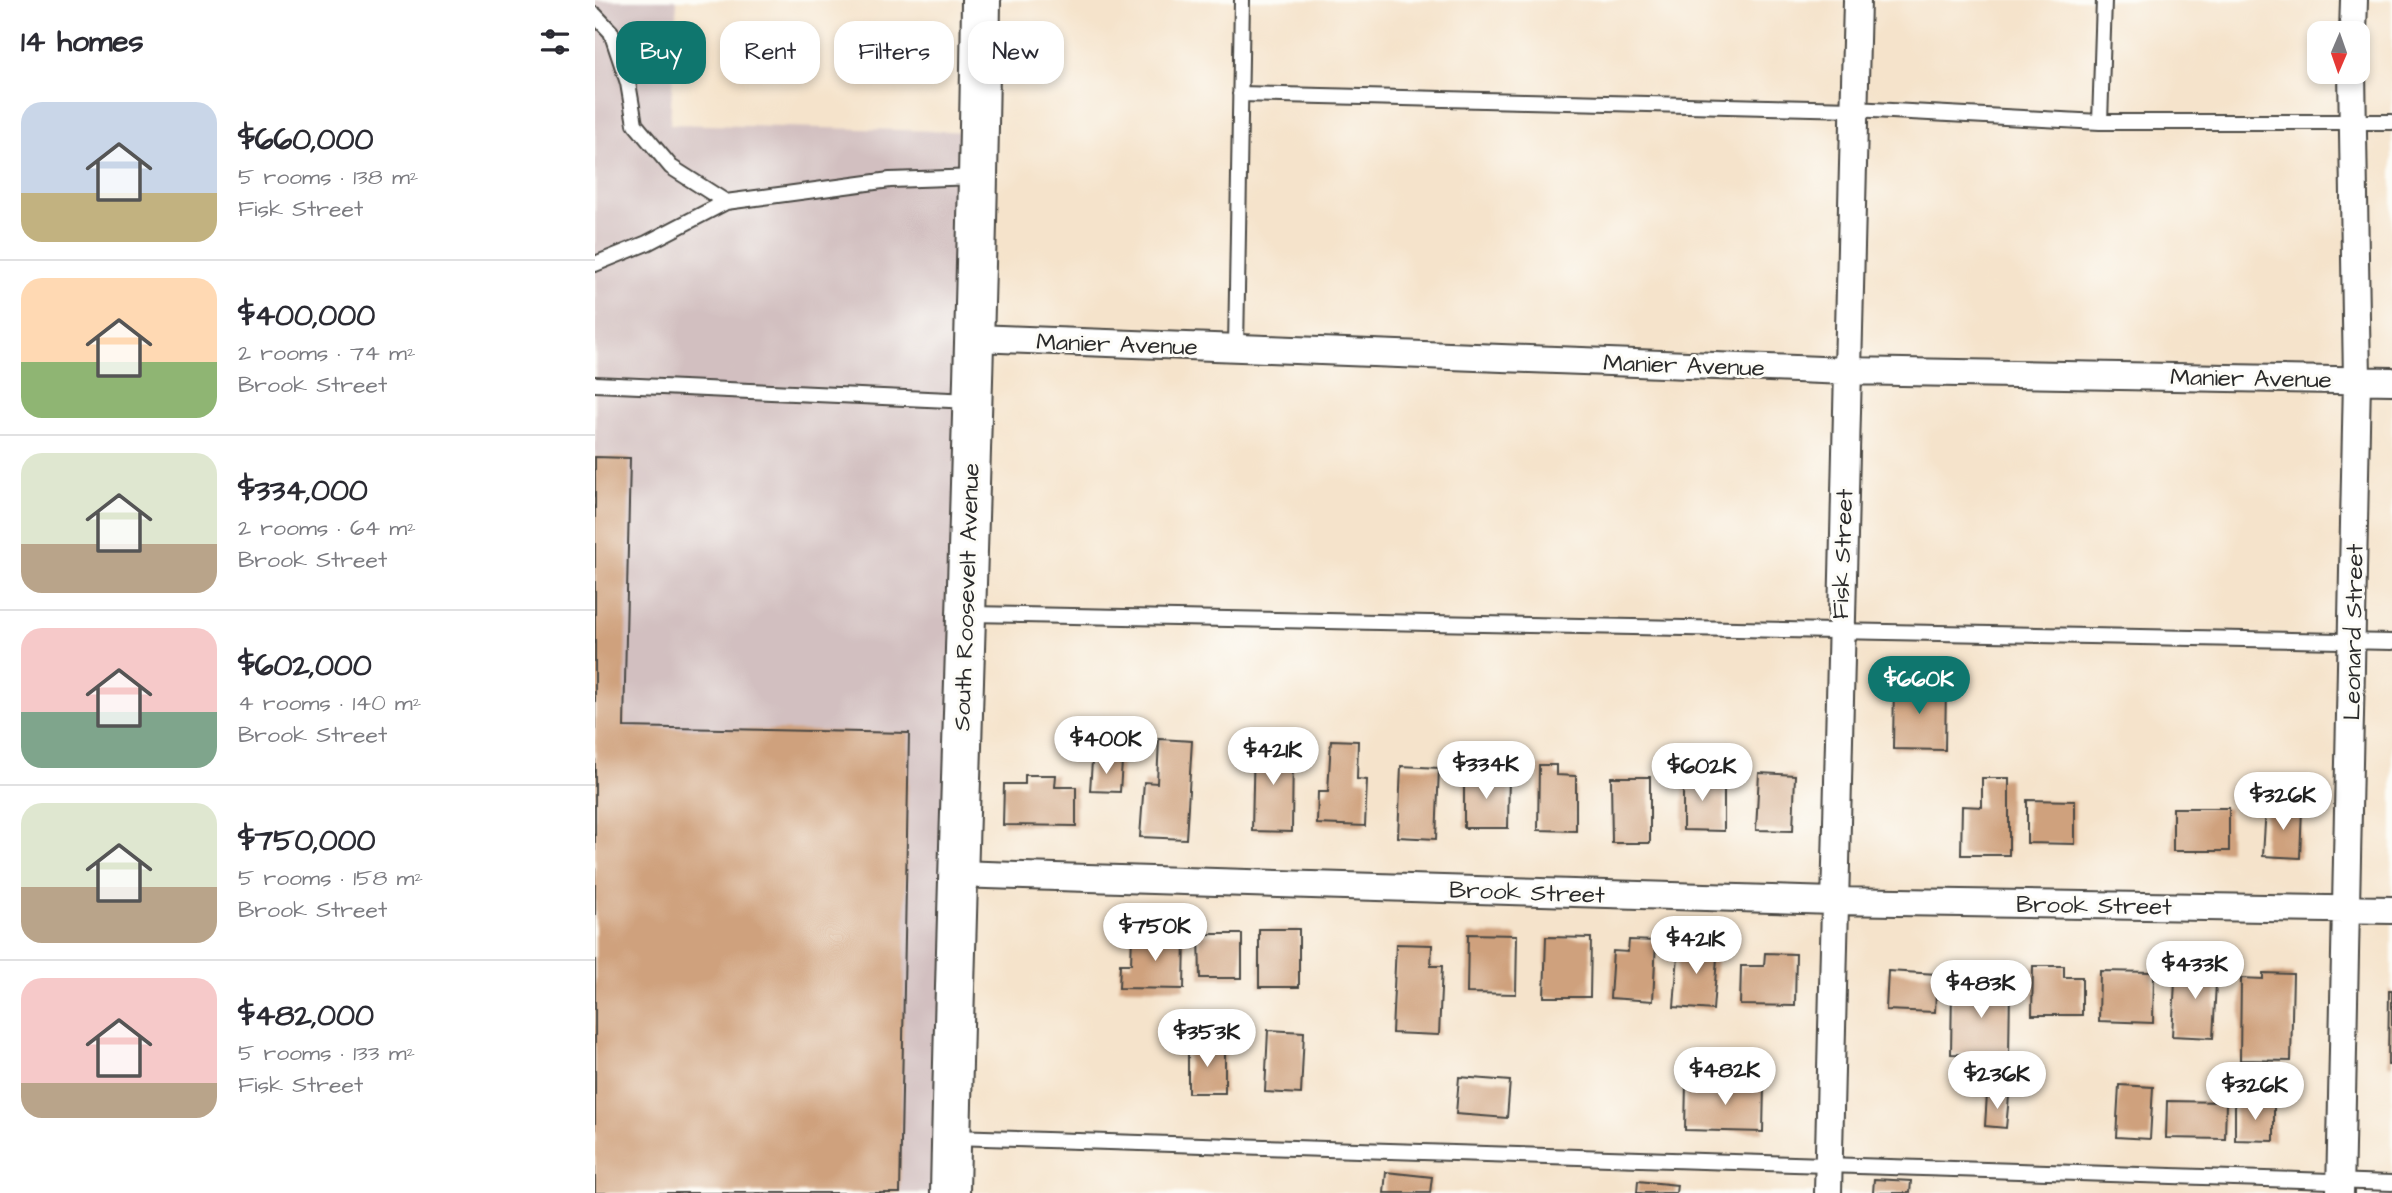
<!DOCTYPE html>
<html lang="en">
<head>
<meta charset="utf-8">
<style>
  :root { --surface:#fff; --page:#f7f7f7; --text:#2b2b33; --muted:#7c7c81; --line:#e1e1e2; --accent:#0f766e }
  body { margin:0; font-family:"Architects Daughter",sans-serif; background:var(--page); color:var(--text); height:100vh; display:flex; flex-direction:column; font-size:26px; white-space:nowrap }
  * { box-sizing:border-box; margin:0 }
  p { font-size:23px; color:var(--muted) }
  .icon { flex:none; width:38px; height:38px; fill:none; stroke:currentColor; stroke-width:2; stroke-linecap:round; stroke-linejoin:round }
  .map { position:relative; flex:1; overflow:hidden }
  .panel { display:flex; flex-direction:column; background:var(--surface); width:595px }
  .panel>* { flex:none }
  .guide { position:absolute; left:21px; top:21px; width:665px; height:63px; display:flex; gap:14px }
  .needle { width:46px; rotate:182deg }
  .fabs { position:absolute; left:1712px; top:21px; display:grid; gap:14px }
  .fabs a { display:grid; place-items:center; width:63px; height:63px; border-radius:14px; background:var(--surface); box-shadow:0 4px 10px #0003; font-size:35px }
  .price { position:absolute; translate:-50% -60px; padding:0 16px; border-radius:24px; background:#fff; color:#222; font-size:23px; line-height:46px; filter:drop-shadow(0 2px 4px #0008) }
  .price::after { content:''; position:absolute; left:50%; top:42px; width:21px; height:16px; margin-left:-10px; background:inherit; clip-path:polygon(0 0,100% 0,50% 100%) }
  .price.selected { background:var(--accent); color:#fff }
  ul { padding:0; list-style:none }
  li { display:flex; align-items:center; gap:21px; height:175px; padding:0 21px }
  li+li { border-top:2px solid var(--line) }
  li span { display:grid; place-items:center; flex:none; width:196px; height:140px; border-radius:21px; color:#555 }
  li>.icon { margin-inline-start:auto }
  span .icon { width:84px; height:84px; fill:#fffc; stroke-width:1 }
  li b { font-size:30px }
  h2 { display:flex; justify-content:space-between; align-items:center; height:84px; padding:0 21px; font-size:30px }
  .chip { padding:0 24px; border-radius:21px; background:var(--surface); box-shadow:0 4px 10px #0003; font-size:24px; line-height:63px }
  .chip.selected { background:var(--accent); color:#fff }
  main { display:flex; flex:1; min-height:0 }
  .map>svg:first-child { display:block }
  .industrial { fill:#d2bfc0 }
  .building { fill:#cfa17d }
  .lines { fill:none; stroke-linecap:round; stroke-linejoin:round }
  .lane-casing { stroke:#494743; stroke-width:18 }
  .street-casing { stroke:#494743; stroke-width:30 }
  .secondary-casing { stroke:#494743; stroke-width:42 }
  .lane { stroke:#fff; stroke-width:14 }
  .street { stroke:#fff; stroke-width:26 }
  .secondary { stroke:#fff; stroke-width:38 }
  .labels { text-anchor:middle; stroke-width:6; stroke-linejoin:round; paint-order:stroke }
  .street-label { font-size:24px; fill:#2b2b2b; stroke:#fdfcf7 }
</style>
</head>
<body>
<main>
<section class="panel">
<h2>14 homes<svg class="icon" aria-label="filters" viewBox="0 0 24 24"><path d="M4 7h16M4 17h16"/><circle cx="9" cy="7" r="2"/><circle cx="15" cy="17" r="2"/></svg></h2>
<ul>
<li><span style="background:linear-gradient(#c9d6e8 65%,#c2b280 0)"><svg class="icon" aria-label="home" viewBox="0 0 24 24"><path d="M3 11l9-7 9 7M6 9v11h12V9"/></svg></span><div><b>$660,000</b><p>5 rooms · 138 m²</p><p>Fisk Street</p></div></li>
<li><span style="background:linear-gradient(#ffd9b3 60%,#8fb573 0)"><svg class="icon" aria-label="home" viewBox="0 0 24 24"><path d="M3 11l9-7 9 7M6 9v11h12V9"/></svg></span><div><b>$400,000</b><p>2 rooms · 74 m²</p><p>Brook Street</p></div></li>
<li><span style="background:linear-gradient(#dfe7d0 65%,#b9a48a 0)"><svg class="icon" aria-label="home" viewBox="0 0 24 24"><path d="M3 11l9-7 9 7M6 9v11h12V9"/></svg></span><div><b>$334,000</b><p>2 rooms · 64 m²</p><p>Brook Street</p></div></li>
<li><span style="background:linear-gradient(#f6c9c9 60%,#7fa58c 0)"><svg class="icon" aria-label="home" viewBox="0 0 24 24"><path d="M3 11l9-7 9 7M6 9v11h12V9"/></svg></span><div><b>$602,000</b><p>4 rooms · 140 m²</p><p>Brook Street</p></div></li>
<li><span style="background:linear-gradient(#dfe7d0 60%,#b9a48a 0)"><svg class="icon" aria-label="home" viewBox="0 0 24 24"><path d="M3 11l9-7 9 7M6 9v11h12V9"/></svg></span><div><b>$750,000</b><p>5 rooms · 158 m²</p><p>Brook Street</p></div></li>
<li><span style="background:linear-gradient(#f6c9c9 75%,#b9a48a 0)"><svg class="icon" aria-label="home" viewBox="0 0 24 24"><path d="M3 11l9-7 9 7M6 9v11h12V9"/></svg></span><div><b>$482,000</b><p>5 rooms · 133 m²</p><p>Fisk Street</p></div></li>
</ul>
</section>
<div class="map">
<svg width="1797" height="1193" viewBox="0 0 1797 1193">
  <rect width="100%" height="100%" fill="#fdfcf7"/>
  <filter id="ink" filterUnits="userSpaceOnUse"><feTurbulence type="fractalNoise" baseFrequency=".0143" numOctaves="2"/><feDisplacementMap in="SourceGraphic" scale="14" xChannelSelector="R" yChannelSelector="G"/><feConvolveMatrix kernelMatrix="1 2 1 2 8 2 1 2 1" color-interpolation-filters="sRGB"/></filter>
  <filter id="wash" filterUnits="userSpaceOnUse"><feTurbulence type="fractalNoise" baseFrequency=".00686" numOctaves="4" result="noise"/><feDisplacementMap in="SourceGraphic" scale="28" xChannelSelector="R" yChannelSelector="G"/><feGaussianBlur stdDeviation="1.57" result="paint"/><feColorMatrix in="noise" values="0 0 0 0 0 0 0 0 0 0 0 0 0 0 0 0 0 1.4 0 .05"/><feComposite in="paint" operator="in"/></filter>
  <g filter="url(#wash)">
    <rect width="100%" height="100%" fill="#f5e3cb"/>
    <path class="industrial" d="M 0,0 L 82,0 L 75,124 L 384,132 L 355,1193 L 0,1193 Z"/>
    <g id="blocks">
      <path class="building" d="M 0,457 L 35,458 L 29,727 L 314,733 L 305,1193 L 0,1193 Z
        M 1299,682 L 1351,683 L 1350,750 L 1298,749 Z
        M 564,739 L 597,741 L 591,839 L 545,837 L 549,782 L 562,783 Z
        M 736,740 L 763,741 L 762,779 L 772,780 L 770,826 L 722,824 L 723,792 L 733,792 Z
        M 659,742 L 698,743 L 697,832 L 657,831 Z
        M 497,761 L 527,762 L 525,792 L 495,791 Z
        M 944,765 L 961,765 L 961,775 L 981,776 L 981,831 L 943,830 Z
        M 806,766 L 844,768 L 841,839 L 803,837 Z
        M 1088,770 L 1113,770 L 1113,785 L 1129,785 L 1129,831 L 1088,830 Z
        M 1164,773 L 1200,775 L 1198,831 L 1161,830 Z
        M 869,774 L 914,775 L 913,828 L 869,828 Z
        M 430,775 L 461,775 L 460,787 L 481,787 L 481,826 L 408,825 L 409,784 L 430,784 Z
        M 1016,777 L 1055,777 L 1055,843 L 1017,843 Z
        M 1387,778 L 1414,778 L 1414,855 L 1366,855 L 1367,806 L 1387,807 Z
        M 1432,800 L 1480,801 L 1480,844 L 1432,843 Z
        M 1671,806 L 1707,808 L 1705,858 L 1668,856 Z
        M 1578,808 L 1634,808 L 1634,851 L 1578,851 Z
        M 664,929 L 704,929 L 704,987 L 664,987 Z
        M 604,934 L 647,934 L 647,978 L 605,978 Z
        M 873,934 L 922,935 L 921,994 L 872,993 Z
        M 537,935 L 590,936 L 589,989 L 524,988 L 525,964 L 536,964 Z
        M 951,937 L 996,938 L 995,997 L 949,997 Z
        M 1034,940 L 1061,941 L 1058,1001 L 1015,998 L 1018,951 L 1033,952 Z
        M 1084,942 L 1123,945 L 1118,1010 L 1079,1007 Z
        M 801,944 L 837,945 L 836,966 L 847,966 L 844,1035 L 797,1033 Z
        M 1170,953 L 1201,954 L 1200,1006 L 1145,1005 L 1146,966 L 1169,966 Z
        M 1581,964 L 1622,965 L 1618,1038 L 1577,1036 Z
        M 1438,966 L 1469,966 L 1469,977 L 1487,977 L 1487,1015 L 1437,1015 Z
        M 1293,971 L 1342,974 L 1340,1012 L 1291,1010 Z
        M 1505,971 L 1559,972 L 1558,1023 L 1504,1021 Z
        M 1668,973 L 1698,974 L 1696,1061 L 1645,1060 L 1646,978 L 1668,979 Z
        M 1357,986 L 1415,987 L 1414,1055 L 1356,1054 Z
        M 1794,990 L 1797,990 L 1797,1065 L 1793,1065 Z
        M 673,1030 L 709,1032 L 706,1094 L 670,1092 Z
        M 630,1044 L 630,1093 L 593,1093 L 593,1045 Z
        M 864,1077 L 915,1081 L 912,1118 L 861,1114 Z
        M 1091,1082 L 1169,1084 L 1168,1132 L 1090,1130 Z
        M 1524,1085 L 1558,1087 L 1555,1139 L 1521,1137 Z
        M 1392,1094 L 1414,1096 L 1411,1128 L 1390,1126 Z
        M 1572,1101 L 1631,1102 L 1630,1139 L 1571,1138 Z
        M 1640,1103 L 1679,1104 L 1679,1141 L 1640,1140 Z
        M 791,1172 L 837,1177 L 835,1193 L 789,1193 Z
        M 1279,1179 L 1316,1181 L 1315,1193 L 1278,1193 Z
        M 1043,1181 L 1082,1185 L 1081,1193 L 1042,1193 Z"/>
    </g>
  </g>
  <g filter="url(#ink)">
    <use href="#blocks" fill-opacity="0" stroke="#494743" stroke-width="2"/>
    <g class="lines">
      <g class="lane-casing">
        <path id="lane" d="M 0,15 L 16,32 L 33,83 L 40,124 L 76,167 L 131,202
          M 645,94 L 1259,109 L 1505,122 L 1797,122
          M 1505,122 L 1509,0
          M 0,264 L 52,243 L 131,202 L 295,180 L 382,177
          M 641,348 L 647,0
          M 0,384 L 377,401
          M 374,614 L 1797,642
          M 357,1137 L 1797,1183"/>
      </g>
      <g class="street-casing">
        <path id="street" d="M 1758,33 L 1759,0
          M 381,338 L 1252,371 L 1797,381
          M 361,874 L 1238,901 L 1797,910
          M 1233,1193 L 1262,0
          M 1745,1193 L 1762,380 L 1757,72"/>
      </g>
      <g class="secondary-casing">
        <path id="secondary" d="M 355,1193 C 363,795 381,398 386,0"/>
      </g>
      <use href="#lane" class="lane"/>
      <use href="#street" class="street"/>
      <use href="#secondary" class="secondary"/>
    </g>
  </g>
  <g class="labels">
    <g class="street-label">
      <text transform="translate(522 344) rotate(2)" y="8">Manier Avenue</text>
      <text transform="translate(1089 365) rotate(2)" y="8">Manier Avenue</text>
      <text transform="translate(1656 378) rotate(1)" y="8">Manier Avenue</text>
      <text transform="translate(1247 554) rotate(-88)" y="8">Fisk Street</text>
      <text transform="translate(371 597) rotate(-88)" y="8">South Roosevelt Avenue</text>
      <text transform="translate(1758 632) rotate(-89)" y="8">Leonard Street</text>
      <text transform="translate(932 892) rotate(2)" y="8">Brook Street</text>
      <text transform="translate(1499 905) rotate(1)" y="8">Brook Street</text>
    </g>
  </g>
</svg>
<div class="fabs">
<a><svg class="needle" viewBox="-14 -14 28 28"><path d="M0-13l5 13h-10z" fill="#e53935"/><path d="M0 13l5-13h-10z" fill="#7c7c81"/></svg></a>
</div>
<b class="price selected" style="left:1324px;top:716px">$660K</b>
<b class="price" style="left:511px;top:776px">$400K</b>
<b class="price" style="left:678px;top:787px">$421K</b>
<b class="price" style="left:891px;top:801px">$334K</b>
<b class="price" style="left:1107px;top:803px">$602K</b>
<b class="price" style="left:1688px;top:832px">$326K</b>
<b class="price" style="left:560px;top:963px">$750K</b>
<b class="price" style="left:1101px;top:976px">$421K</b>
<b class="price" style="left:1600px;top:1001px">$433K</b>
<b class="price" style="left:1386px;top:1020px">$483K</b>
<b class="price" style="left:612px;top:1069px">$353K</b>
<b class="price" style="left:1130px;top:1107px">$482K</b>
<b class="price" style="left:1402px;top:1111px">$236K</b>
<b class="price" style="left:1660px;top:1122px">$326K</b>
<div class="guide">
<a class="chip selected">Buy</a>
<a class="chip">Rent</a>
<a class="chip">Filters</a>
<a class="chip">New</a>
</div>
</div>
</main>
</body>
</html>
